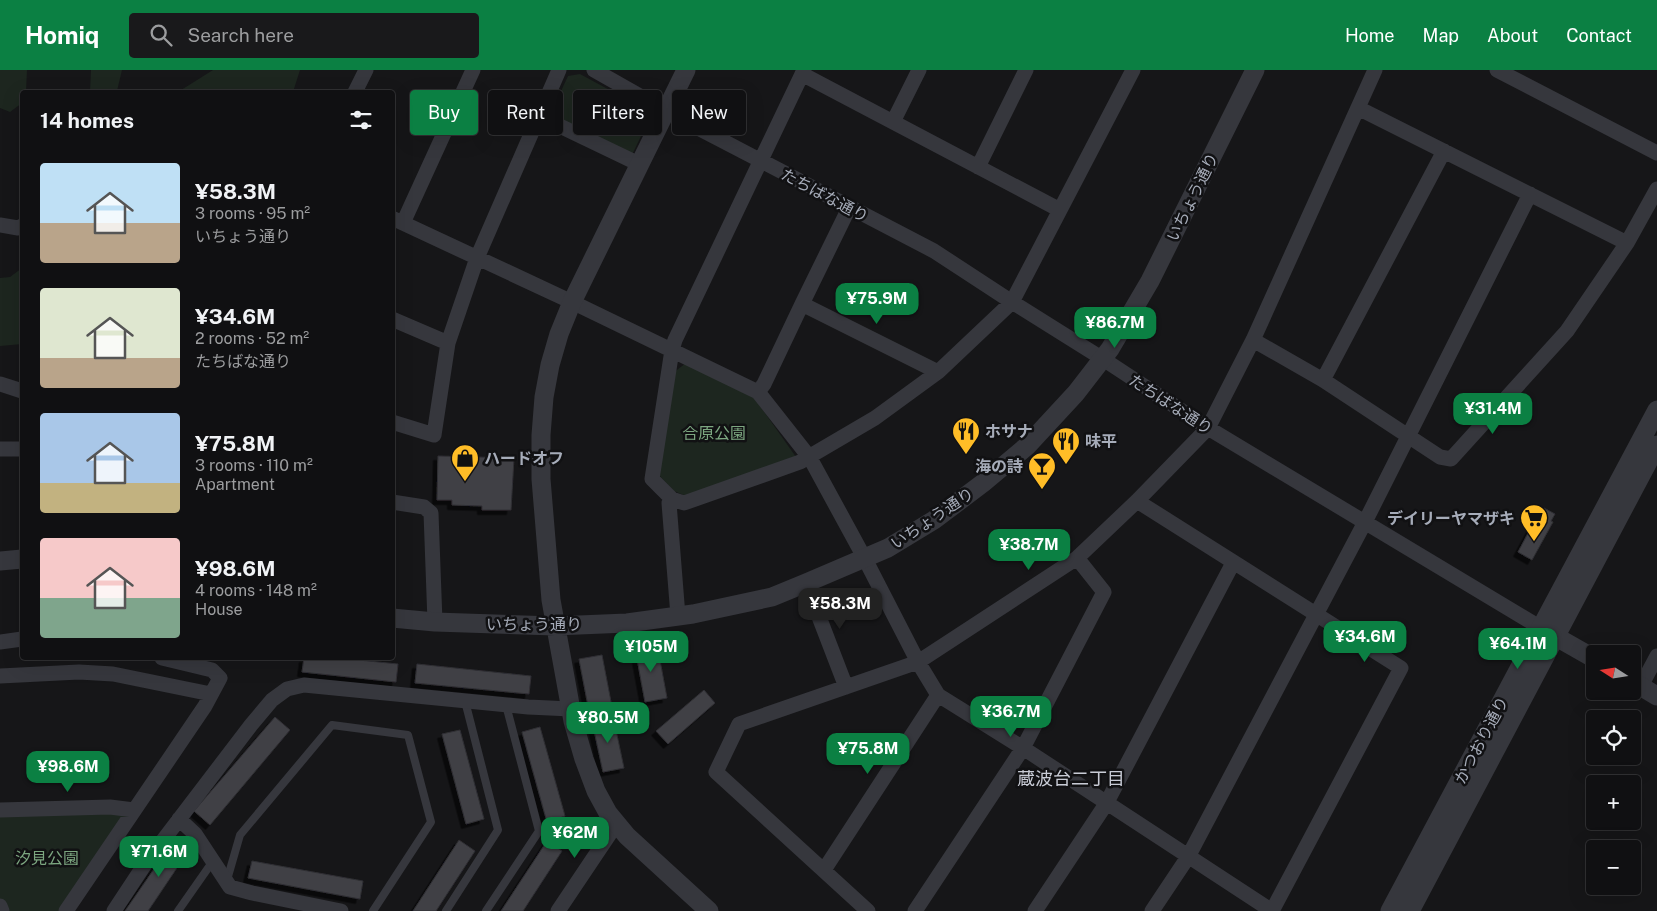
<!DOCTYPE html>
<html lang="en">
<head>
<meta charset="utf-8">
<style>
  :root { --surface:#101012; --page:#19191b; --text:#f1f3f6; --muted:#9c9d9f; --line:#303032; --accent:#0b8043 }
  body { margin:0; font-family:"Public Sans","Noto Sans JP",sans-serif; background:var(--page); color:var(--text); height:100vh; display:flex; flex-direction:column; font-size:19px; white-space:nowrap }
  * { box-sizing:border-box; margin:0 }
  p { font-size:16px; color:var(--muted) }
  .icon { flex:none; width:28px; height:28px; fill:none; stroke:currentColor; stroke-width:2; stroke-linecap:round; stroke-linejoin:round }
  .map { position:relative; flex:1; overflow:hidden }
  .details { position:absolute; left:20px; top:20px; width:375px; height:570px; display:flex; flex-direction:column; background:var(--surface); border-radius:5px; box-shadow:0 5px 20px #0002,0 0 0 1px var(--line) }
  .details>* { flex:none }
  .top-card { position:absolute; left:410px; top:20px; width:475px; height:45px; display:flex; gap:10px }
  .needle { width:32px; rotate:282deg }
  .buttons { position:absolute; left:1586px; top:575px; display:grid; gap:10px }
  .buttons a { display:grid; place-items:center; width:55px; height:55px; border-radius:5px; background:var(--surface); box-shadow:0 5px 20px #0002,0 0 0 1px var(--line); font-size:25px }
  .price { position:absolute; translate:-50% -42px; padding:0 11px; border-radius:10px; background:var(--accent); color:#fff; font-size:16px; line-height:32px; filter:drop-shadow(0 1px 2px #0008) }
  .price::after { content:''; position:absolute; left:50%; top:30px; width:15px; height:11px; margin-left:-8px; background:inherit; clip-path:polygon(0 0,100% 0,50% 100%) }
  .price.current { background:#222; color:#fff }
  ul { padding:0; list-style:none }
  li { display:flex; align-items:center; gap:15px; height:125px; padding:0 20px }
  li span { display:grid; place-items:center; flex:none; width:140px; height:100px; border-radius:5px; color:#555 }
  li>.icon { margin-inline-start:auto }
  span .icon { width:60px; height:60px; fill:#fffc; stroke-width:1 }
  li b { font-size:21px }
  h2 { display:flex; justify-content:space-between; align-items:center; height:60px; padding:0 20px; font-size:21px }
  .pill { padding:0 18px; border-radius:5px; background:var(--surface); box-shadow:0 5px 20px #0002,0 0 0 1px var(--line); font-size:18px; line-height:45px }
  .pill.current { background:var(--accent); color:#fff }
  header { display:flex; align-items:center; gap:30px; box-sizing:border-box; height:70px; padding:0 25px; background:var(--accent); color:#fff }
  header strong { font-size:24px }
  nav { display:flex; gap:28px; margin-inline-start:auto; font-size:18px }
  .search { width:350px; height:45px; background:var(--page); display:flex; align-items:center; gap:12px; box-sizing:border-box; padding:0 18px; border-radius:5px; color:var(--muted); font-size:19px }
  .map>svg:first-child { display:block }
  .green { fill:#1d261f }
  .building { fill:#404145; stroke:#302f34; filter:url(#shadow) }
  .lines { fill:none; stroke-linecap:round; stroke-linejoin:round }
  .service { stroke:#36373d; stroke-width:8 }
  .minor { stroke:#36373d; stroke-width:15 }
  .tertiary { stroke:#36373d; stroke-width:19 }
  .labels { text-anchor:middle; stroke-width:5; stroke-linejoin:round; paint-order:stroke }
  .street-label { font-size:16px; fill:#a6acb9; stroke:#111113 }
  .poi-label { font-size:16px; font-weight:bold; fill:#a6acb9; stroke:#111113; text-anchor:start }
  .park-label { font-size:16px; fill:#7ca680; stroke:#111113 }
  .neighbourhood-label { font-size:18px; fill:#c8cbd5; stroke:#111113 }
</style>
</head>
<body>
<header>
<strong>Homiq</strong>
<div class="search"><svg class="icon" aria-label="search" viewBox="0 0 24 24"><circle cx="10" cy="10" r="6"/><path d="M15 15l6 6"/></svg>Search here</div>
<nav><a>Home</a><a>Map</a><a>About</a><a>Contact</a></nav>
</header>
<div class="map">
<svg width="1657" height="841" viewBox="0 0 1657 841">
  <defs>
    <filter id="shadow"><feDropShadow dx="-4.5" dy="4.5" stdDeviation="0" flood-color="#0009"/></filter>
  </defs>
  <rect width="100%" height="100%" fill="#161618"/>
  <path class="green" d="M 0,0 L 27,0 L 26,22 L 22,22 L 22,33 L 10,42 L 0,38 Z
    M 91,0 L 122,0 L 117,21 L 119,22 L 90,22 Z
    M 213,0 L 300,0 L 293,22 L 178,22 Z
    M 580,4 L 652,43 L 631,87 L 549,47 L 568,6 Z
    M 22,198 L 22,274 L 0,276 L 0,208 L 10,207 Z
    M 686,293 L 753,326 L 796,387 L 686,426 L 674,421 L 657,403 L 673,303 Z
    M 134,740 L 66,841 L 5,841 L 0,830 L 0,742 Z"/>
  <path class="building" d="M 438,386 L 514,388 L 511,440 L 482,440 L 482,436 L 452,435 L 452,430 L 437,430 Z
    M 1544,438 L 1555,444 L 1551,451 L 1553,452 L 1532,490 L 1518,482 L 1541,439 L 1543,440 Z
    M 657,574 L 667,628 L 645,632 L 635,578 Z
    M 602,585 L 612,637 L 589,641 L 579,589 Z
    M 304,588 L 338,588 L 398,594 L 396,612 L 302,602 Z
    M 417,594 L 531,606 L 529,624 L 415,613 Z
    M 704,620 L 715,633 L 668,674 L 656,661 Z
    M 613,646 L 624,698 L 603,702 L 592,651 Z
    M 275,647 L 290,660 L 210,755 L 194,741 Z
    M 540,657 L 565,746 L 547,752 L 522,662 Z
    M 460,660 L 484,749 L 466,754 L 442,664 Z
    M 174,770 L 189,780 L 148,841 L 125,841 Z
    M 459,770 L 475,781 L 436,841 L 413,841 Z
    M 547,771 L 562,781 L 523,841 L 501,841 Z
    M 252,791 L 363,811 L 360,829 L 248,808 Z"/>
  <g class="lines">
    <path class="service" d="M 227,810 L 240,765 L 332,655 L 408,665 L 431,752 L 373,841
      M 178,841 L 213,791
      M 446,841 L 498,760 L 465,631
      M 486,841 L 539,761 L 506,635"/>
    <path class="minor" d="M 594,0 L 677,47 L 934,181 L 1012,232 L 1103,289 L 1208,358 L 1541,558
      M 804,0 L 675,270 L 672,280 L 652,409 L 672,429 L 684,433 L 800,392 L 875,348 L 938,302 L 1012,232 L 1133,0
      M 1497,0 L 1657,83
      M 802,4 L 1060,140
      M 355,22 L 366,0
      M 1358,38 L 1627,173
      M 539,46 L 639,94
      M 893,52 L 919,0
      M 978,97 L 1026,0
      M 392,148 L 572,232 L 758,322 L 810,388 L 865,489 L 918,592 L 938,625 L 1023,678 L 1272,841
      M 403,153 L 473,0
      M 0,155 L 18,158 L 22,156
      M 802,234 L 938,302
      M 392,249 L 448,273
      M 1253,270 L 1323,310 L 1440,387 L 1451,389 L 1567,261 L 1627,173 L 1657,119
      M 1323,310 L 1444,81
      M 0,314 L 22,321
      M 758,322 L 764,314 L 802,234 L 849,138
      M 392,352 L 434,365 L 448,273 L 477,188 L 559,0
      M 0,379 L 22,379
      M 672,429 L 669,433 L 678,546
      M 1137,431 L 1401,598 L 1272,841
      M 392,432 L 424,437 L 431,443 L 435,552
      M 806,513 L 846,617
      M 0,572 L 22,569
      M 0,606 L 79,602 L 113,604 L 211,624
      M 1641,616 L 1657,586
      M 0,740 L 110,737 L 134,740
      M 179,749 L 195,764 L 230,817 L 252,823 L 341,841
      M 824,800 L 938,625
      M 0,836 L 2,841
      M 66,841 L 205,636 L 220,608 L 212,600 L 162,588
      M 114,841 L 145,794 L 251,655 L 272,630 L 287,619 L 304,615 L 528,637 L 571,639
      M 558,841 L 617,753
      M 868,841 L 716,702 L 739,654 L 918,592 L 1077,488 L 1137,431 L 1208,358 L 1253,270 L 1375,0
      M 915,841 L 1023,678 L 1104,522 L 1077,488
      M 1035,841 L 1106,734 L 1233,493
      M 1152,841 L 1188,787 L 1365,452 L 1530,124"/>
    <path class="tertiary" d="M 686,0 L 572,232 L 559,264 L 550,295 L 544,327 L 541,365 L 541,409 L 551,530 L 573,651 L 584,689 L 596,721 L 608,743 L 627,766 L 709,841
      M 0,491 L 22,489
      M 392,548 L 435,552 L 555,556 L 627,553 L 693,544 L 772,527 L 806,513 L 888,478 L 934,450 L 983,413 L 1027,376 L 1076,323 L 1110,279 L 1150,211 L 1255,0
      M 1544,560 L 1595,589
      M 1632,611 L 1657,626
      M 1390,841 L 1657,340
      M 1410,841 L 1657,375"/>
  </g>
  <defs>
    <g id="restaurant-pin" transform="scale(1.4375)"><path d="M0 17L-7.5 6A9.5 9.5 0 1 1 7.5 6Z" fill="#ffbd27" stroke="#111113"/><path d="M-5-6h1v4h1v-4h1v4h1v-4h1v5L-1.5 .5V6h-2V.5L-5-1ZM5-6V6H3V1.5H1.5Q1.5-4 5-6Z" fill="#111"/></g>
    <g id="shop-pin" transform="scale(1.4375)"><path d="M0 17L-7.5 6A9.5 9.5 0 1 1 7.5 6Z" fill="#ffbd27" stroke="#111113"/><path d="M-5-2.5h2.3a2.7 3.5 0 0 1 5.4 0H5L5.5 6h-11ZM-1.5-2.5h3a1.5 2.3 0 0 0-3 0Z" fill="#111"/></g>
    <g id="bar-pin" transform="scale(1.4375)"><path d="M0 17L-7.5 6A9.5 9.5 0 1 1 7.5 6Z" fill="#ffbd27" stroke="#111113"/><path d="M-6-5H6L.8 .8V4.5H3.5V6h-7V4.5H-.8V.8Z" fill="#111"/></g>
    <g id="supermarket-pin" transform="scale(1.4375)"><path d="M0 17L-7.5 6A9.5 9.5 0 1 1 7.5 6Z" fill="#ffbd27" stroke="#111113"/><path d="M-6-5.5h2.5l.6 2H6L4.5 2H-2.5L-4.4-4H-6ZM-1.5 3.2a1.3 1.3 0 1 0 .1 0ZM3 3.2a1.3 1.3 0 1 0 .1 0Z" fill="#111"/></g>
  </defs>
  <g fill-rule="evenodd">
    <use href="#restaurant-pin" x="966" y="361"/>
    <use href="#restaurant-pin" x="1066" y="371"/>
    <use href="#shop-pin" x="465" y="388"/>
    <use href="#bar-pin" x="1042" y="396"/>
    <use href="#supermarket-pin" x="1534" y="448"/>
  </g>
  <g class="labels">
    <g class="street-label">
      <text transform="translate(825 125) rotate(28)" y="6">たちばな通り</text>
      <text transform="translate(1192 127) rotate(-64)" y="6">いちょう通り</text>
      <text transform="translate(1171 334) rotate(33)" y="6">たちばな通り</text>
      <text transform="translate(932 448) rotate(-34)" y="6">いちょう通り</text>
      <text x="534" y="560">いちょう通り</text>
      <text transform="translate(1481 670) rotate(-62)" y="6">かつおり通り</text>
    </g>
    <g class="poi-label">
      <text x="985" y="367">ホサナ</text>
      <text x="1085" y="377">味平</text>
      <text x="484" y="394">ハードオフ</text>
      <text x="1023" y="402" text-anchor="end">海の詩</text>
      <text x="1515" y="454" text-anchor="end">デイリーヤマザキ</text>
    </g>
    <g class="park-label">
      <text x="714" y="369">合原公園</text>
      <text x="47" y="794">汐見公園</text>
    </g>
    <g class="neighbourhood-label">
      <text x="1071" y="715">蔵波台二丁目</text>
    </g>
  </g>
</svg>
<div class="buttons">
<a><svg class="needle" viewBox="-14 -14 28 28"><path d="M0-13l5 13h-10z" fill="#e53935"/><path d="M0 13l5-13h-10z" fill="#9c9d9f"/></svg></a>
<a><svg class="icon" aria-label="locate" viewBox="0 0 24 24"><circle cx="12" cy="12" r="6"/><path d="M12 2v4M12 18v4M2 12h4M18 12h4"/></svg></a>
<a>+</a>
<a>−</a>
</div>
<b class="price" style="left:877px;top:255px">¥75.9M</b>
<b class="price" style="left:1115px;top:279px">¥86.7M</b>
<b class="price" style="left:1493px;top:365px">¥31.4M</b>
<b class="price" style="left:1029px;top:501px">¥38.7M</b>
<b class="price current" style="left:840px;top:560px">¥58.3M</b>
<b class="price" style="left:1365px;top:593px">¥34.6M</b>
<b class="price" style="left:1518px;top:600px">¥64.1M</b>
<b class="price" style="left:651px;top:603px">¥105M</b>
<b class="price" style="left:1011px;top:668px">¥36.7M</b>
<b class="price" style="left:608px;top:674px">¥80.5M</b>
<b class="price" style="left:868px;top:705px">¥75.8M</b>
<b class="price" style="left:68px;top:723px">¥98.6M</b>
<b class="price" style="left:575px;top:789px">¥62M</b>
<b class="price" style="left:159px;top:808px">¥71.6M</b>
<div class="top-card">
<a class="pill current">Buy</a>
<a class="pill">Rent</a>
<a class="pill">Filters</a>
<a class="pill">New</a>
</div>
<section class="details">
<h2>14 homes<svg class="icon" aria-label="filters" viewBox="0 0 24 24"><path d="M4 7h16M4 17h16"/><circle cx="9" cy="7" r="2"/><circle cx="15" cy="17" r="2"/></svg></h2>
<ul>
<li><span style="background:linear-gradient(#bfe0f5 60%,#b9a48a 0)"><svg class="icon" aria-label="home" viewBox="0 0 24 24"><path d="M3 11l9-7 9 7M6 9v11h12V9"/></svg></span><div><b>¥58.3M</b><p>3 rooms · 95 m²</p><p>いちょう通り</p></div></li>
<li><span style="background:linear-gradient(#dfe7d0 70%,#b9a48a 0)"><svg class="icon" aria-label="home" viewBox="0 0 24 24"><path d="M3 11l9-7 9 7M6 9v11h12V9"/></svg></span><div><b>¥34.6M</b><p>2 rooms · 52 m²</p><p>たちばな通り</p></div></li>
<li><span style="background:linear-gradient(#a9c7e8 70%,#c2b280 0)"><svg class="icon" aria-label="home" viewBox="0 0 24 24"><path d="M3 11l9-7 9 7M6 9v11h12V9"/></svg></span><div><b>¥75.8M</b><p>3 rooms · 110 m²</p><p>Apartment</p></div></li>
<li><span style="background:linear-gradient(#f6c9c9 60%,#7fa58c 0)"><svg class="icon" aria-label="home" viewBox="0 0 24 24"><path d="M3 11l9-7 9 7M6 9v11h12V9"/></svg></span><div><b>¥98.6M</b><p>4 rooms · 148 m²</p><p>House</p></div></li>
</ul>
</section>
</div>
</body>
</html>
